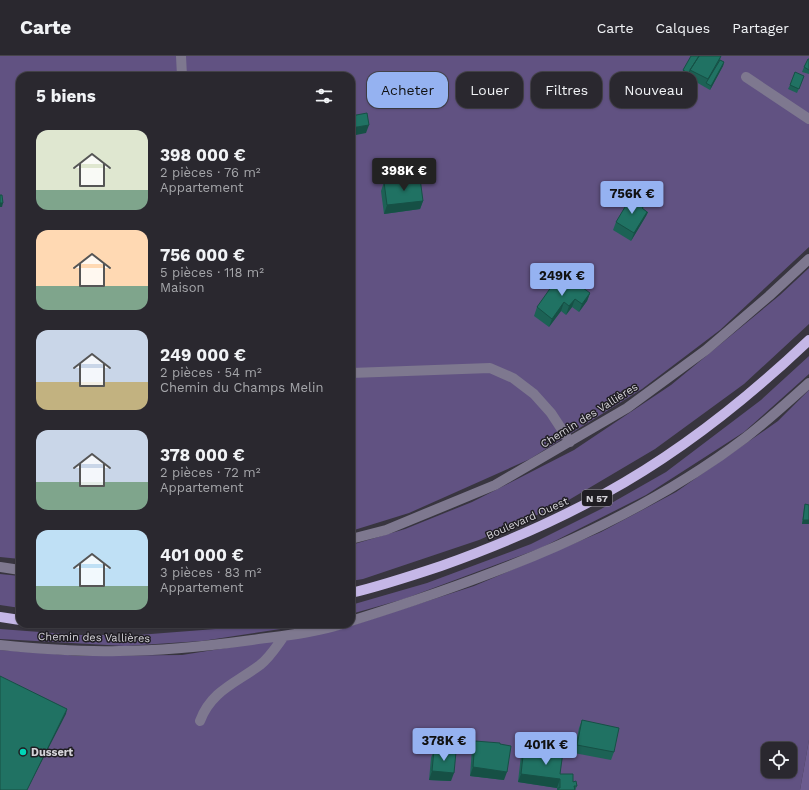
<!DOCTYPE html>
<html lang="fr">
<head>
<meta charset="utf-8">
<style>
  :root { --surface:#2a282f; --page:#323037; --text:#f1f3f6; --muted:#a5a6aa; --line:#46444b; --accent:#95b2f1 }
  body { margin:0; font-family:"Work Sans",sans-serif; background:var(--page); color:var(--text); height:100vh; display:flex; flex-direction:column; font-size:15px; white-space:nowrap }
  * { box-sizing:border-box; margin:0 }
  p { font-size:13px; color:var(--muted) }
  .icon { flex:none; width:22px; height:22px; fill:none; stroke:currentColor; stroke-width:2; stroke-linecap:round; stroke-linejoin:round }
  .map { position:relative; flex:1; overflow:hidden }
  .panel { position:absolute; left:16px; top:16px; width:339px; height:556px; display:flex; flex-direction:column; background:var(--surface); border-radius:12px; box-shadow:0 1px 3px #0004,0 0 0 1px var(--line) }
  .panel>* { flex:none }
  .banner { position:absolute; left:367px; top:16px; width:380px; height:36px; display:flex; gap:8px }
  .tools { position:absolute; left:761px; top:686px; display:grid; gap:8px }
  .tools a { display:grid; place-items:center; width:36px; height:36px; border-radius:8px; background:var(--surface); box-shadow:0 1px 3px #0004,0 0 0 1px var(--line); font-size:20px }
  .price { position:absolute; translate:-50% -34px; padding:0 9px; border-radius:4px; background:var(--accent); color:#111; font-size:13px; line-height:26px; filter:drop-shadow(0 1px 2px #0008) }
  .price::after { content:''; position:absolute; left:50%; top:24px; width:12px; height:9px; margin-left:-6px; background:inherit; clip-path:polygon(0 0,100% 0,50% 100%) }
  .price.active { background:#222; color:#fff }
  ul { padding:0; list-style:none }
  li { display:flex; align-items:center; gap:12px; height:100px; padding:0 20px }
  li span { display:grid; place-items:center; flex:none; width:112px; height:80px; border-radius:12px; color:#555 }
  li>.icon { margin-inline-start:auto }
  span .icon { width:48px; height:48px; fill:#fffc; stroke-width:1 }
  li b { font-size:17px }
  h2 { display:flex; justify-content:space-between; align-items:center; height:48px; padding:0 20px; font-size:17px }
  .chip { padding:0 14px; border-radius:12px; background:var(--surface); box-shadow:0 1px 3px #0004,0 0 0 1px var(--line); font-size:14px; line-height:36px }
  .chip.active { background:var(--accent); color:#111 }
  header { display:flex; align-items:center; gap:24px; box-sizing:border-box; height:56px; padding:0 20px; background:var(--surface); border-bottom:1px solid var(--line) }
  header strong { font-size:19px }
  nav { display:flex; gap:22px; margin-inline-start:auto; font-size:14px }
  .map>svg:first-child { display:block }
  .green { fill:#615282; fill-rule:evenodd }
  .forest { fill:#6c5c8f }
  .lines { fill:none; stroke-linecap:round; stroke-linejoin:round }
  .minor { stroke:#7e788f; stroke-width:10 }
  .major { stroke:#c5b7e7; stroke-width:10 }
  .wall { fill:#1c6255 }
  .shaded-wall { fill:#165045 }
  .building { fill:#207263; stroke:#165045 }
  .poi-dot { fill:#00d5b7; stroke:#1f1d22; stroke-width:1.5 }
  .labels { text-anchor:middle; stroke-width:3; stroke-linejoin:round; paint-order:stroke }
  .shield { fill:#1f1d22; stroke:#9e9ca2; stroke-width:1 }
  .shield-label { font-size:10px; font-weight:bold; fill:#d5d3d9 }
  .street-label { font-size:11px; fill:#d5d3d9; stroke:#1f1d22 }
  .poi-label { font-size:11px; font-weight:bold; fill:#d5d3d9; stroke:#1f1d22; text-anchor:start }
</style>
</head>
<body>
<header>
<strong>Carte</strong>
<nav><a>Carte</a><a>Calques</a><a>Partager</a></nav>
</header>
<div class="map">
<svg width="809" height="734" viewBox="0 0 809 734">
  <rect width="100%" height="100%" fill="#38353f"/>
  <path class="green" d="M 0,0 L 809,0 L 809,191 L 720,274 L 642,333 L 530,403 L 409,457 L 351,475 L 351,20 L 20,20 L 20,503 L 0,501 Z
    M 809,212 L 809,268 L 744,328 L 655,393 L 562,448 L 479,484 L 363,523 L 351,525 L 351,489 L 405,473 L 472,446 L 574,394 L 671,329 L 780,239 Z
    M 809,300 L 809,318 L 744,376 L 646,439 L 541,492 L 404,543 L 351,558 L 351,549 L 427,527 L 531,488 L 601,453 L 666,416 L 761,344 Z
    M 809,334 L 809,684 L 800,734 L 0,734 L 0,594 L 81,600 L 182,599 L 338,574 L 474,530 L 601,476 L 676,436 L 778,365 ZM 768,693 L 790,693 L 790,715 L 768,715 Z
    M 0,518 L 20,520 L 20,552 L 0,549 Z
    M 264,568 L 314,568 L 202,585 L 125,590 L 0,583 L 0,573 L 80,579 L 138,579 L 254,570 Z"/>
  <path class="forest" d="M 809,684 L 809,734 L 800,734 Z"/>
  <g class="lines">
    <path class="minor" d="M 181,0 L 182,20
      M 746,21 L 809,63
      M 351,317 L 490,312 L 513,322 L 534,338 L 551,357 L 570,386
      M 351,483 L 386,474 L 495,429 L 627,352 L 706,294 L 769,240 L 809,203
      M 0,511 L 20,514
      M 351,565 C 489,522 629,470 745,382 C 767,365 788,346 809,327
      M 0,589 C 39,593 79,596 119,595 C 163,595 208,590 252,584 C 281,580 314,577 342,568
      M 200,665 C 211,635 236,627 260,609 C 270,601 276,591 284,580"/>
    <path class="major" d="M 351,537 C 381,530 411,520 441,510 C 497,490 552,467 604,438 C 679,397 747,343 809,284
      M 0,561 L 20,564"/>
  </g>
  <path class="wall" d="M 721,0 L 720,4 L 724,6 L 723,10 L 710,34 L 682,18 L 683,14 Z
    M 809,3 L 809,18 L 802,16 L 804,11 Z
    M 804,20 L 797,37 L 788,33 L 790,29 Z
    M 384,126 L 423,145 L 420,153 L 384,158 L 381,135 Z
    M 644,149 L 643,153 L 648,156 L 646,160 L 631,185 L 613,174 L 616,166 Z
    M 560,232 L 590,237 L 587,245 L 579,256 L 572,251 L 566,259 L 561,255 L 549,271 L 534,260 L 537,251 Z
    M 805,448 L 809,449 L 809,468 L 802,468 L 804,452 Z
    M 582,664 L 614,696 L 611,704 L 574,697 L 579,672 Z
    M 475,685 L 504,724 L 470,720 L 472,693 Z
    M 524,691 L 560,718 L 573,726 L 577,730 L 575,734 L 557,734 L 557,732 L 518,726 L 521,699 Z
    M 434,694 L 451,725 L 429,724 L 431,702 Z"/>
  <path class="shaded-wall" d="M 724,6 L 723,10 L 710,34 L 711,30 Z
    M 369,69 L 366,77 L 351,80 L 351,72 Z
    M 423,145 L 420,153 L 384,158 L 387,149 Z
    M 0,147 L 3,147 L 2,151 L 0,151 Z
    M 647,156 L 648,156 L 646,160 L 631,185 L 634,177 Z
    M 590,237 L 587,245 L 579,256 L 582,248 Z
    M 575,243 L 572,251 L 566,259 L 569,250 Z
    M 564,246 L 561,255 L 549,271 L 552,263 Z
    M 803,464 L 809,464 L 809,468 L 802,468 Z
    M 67,653 L 66,658 L 27,734 Z
    M 473,711 L 507,716 L 504,724 L 470,720 Z
    M 432,715 L 454,717 L 451,725 L 429,724 Z
    M 521,718 L 560,723 L 557,732 L 518,726 Z"/>
  <path class="building" d="M 691,0 L 699,0 L 690,14 L 689,18 L 683,14 Z
    M 699,0 L 721,0 L 708,23 L 690,14 Z
    M 808,3 L 809,3 L 809,14 L 804,11 Z
    M 720,4 L 724,6 L 711,30 L 706,27 Z
    M 795,16 L 804,20 L 799,33 L 790,29 Z
    M 367,57 L 369,69 L 351,72 L 351,60 Z
    M 420,122 L 423,145 L 387,149 L 384,126 Z
    M 0,139 L 2,139 L 3,147 L 0,147 Z
    M 631,141 L 644,149 L 642,152 L 647,156 L 634,177 L 616,166 Z
    M 568,221 L 590,237 L 582,248 L 575,243 L 569,250 L 564,246 L 552,263 L 537,251 L 554,227 L 560,232 Z
    M 805,448 L 809,449 L 809,464 L 803,464 Z
    M 0,620 L 67,653 L 27,734 L 0,734 Z
    M 582,664 L 619,672 L 614,696 L 577,689 Z
    M 475,685 L 500,687 L 500,688 L 511,690 L 507,716 L 473,711 Z
    M 524,691 L 563,696 L 560,718 L 573,718 L 573,726 L 576,725 L 577,730 L 574,730 L 575,734 L 558,734 L 558,732 L 560,732 L 560,723 L 521,718 Z
    M 434,694 L 456,696 L 454,717 L 432,715 Z"/>
  <circle class="poi-dot" cx="23" cy="696" r="4"/>
  <g class="labels">
    <rect class="shield" x="582" y="434" width="30" height="16" rx="3"/>
    <g class="shield-label">
      <text x="597" y="446">N 57</text>
    </g>
    <g class="street-label">
      <text transform="translate(589 359) rotate(-32)" y="4">Chemin des Vallières</text>
      <text transform="translate(527 462) rotate(-24)" y="4">Boulevard Ouest</text>
      <text transform="translate(94 581) rotate(1)" y="4">Chemin des Vallières</text>
    </g>
    <g class="poi-label">
      <text x="31" y="700">Dussert</text>
    </g>
  </g>
</svg>
<div class="tools">
<a><svg class="icon" aria-label="locate" viewBox="0 0 24 24"><circle cx="12" cy="12" r="6"/><path d="M12 2v4M12 18v4M2 12h4M18 12h4"/></svg></a>
</div>
<b class="price active" style="left:404px;top:136px">398K €</b>
<b class="price" style="left:632px;top:159px">756K €</b>
<b class="price" style="left:562px;top:241px">249K €</b>
<b class="price" style="left:444px;top:706px">378K €</b>
<b class="price" style="left:546px;top:710px">401K €</b>
<div class="banner">
<a class="chip active">Acheter</a>
<a class="chip">Louer</a>
<a class="chip">Filtres</a>
<a class="chip">Nouveau</a>
</div>
<section class="panel">
<h2>5 biens<svg class="icon" aria-label="filters" viewBox="0 0 24 24"><path d="M4 7h16M4 17h16"/><circle cx="9" cy="7" r="2"/><circle cx="15" cy="17" r="2"/></svg></h2>
<ul>
<li><span style="background:linear-gradient(#dfe7d0 75%,#7fa58c 0)"><svg class="icon" aria-label="home" viewBox="0 0 24 24"><path d="M3 11l9-7 9 7M6 9v11h12V9"/></svg></span><div><b>398 000 €</b><p>2 pièces · 76 m²</p><p>Appartement</p></div></li>
<li><span style="background:linear-gradient(#ffd9b3 70%,#7fa58c 0)"><svg class="icon" aria-label="home" viewBox="0 0 24 24"><path d="M3 11l9-7 9 7M6 9v11h12V9"/></svg></span><div><b>756 000 €</b><p>5 pièces · 118 m²</p><p>Maison</p></div></li>
<li><span style="background:linear-gradient(#c9d6e8 65%,#c2b280 0)"><svg class="icon" aria-label="home" viewBox="0 0 24 24"><path d="M3 11l9-7 9 7M6 9v11h12V9"/></svg></span><div><b>249 000 €</b><p>2 pièces · 54 m²</p><p>Chemin du Champs Melin</p></div></li>
<li><span style="background:linear-gradient(#c9d6e8 65%,#7fa58c 0)"><svg class="icon" aria-label="home" viewBox="0 0 24 24"><path d="M3 11l9-7 9 7M6 9v11h12V9"/></svg></span><div><b>378 000 €</b><p>2 pièces · 72 m²</p><p>Appartement</p></div></li>
<li><span style="background:linear-gradient(#bfe0f5 70%,#7fa58c 0)"><svg class="icon" aria-label="home" viewBox="0 0 24 24"><path d="M3 11l9-7 9 7M6 9v11h12V9"/></svg></span><div><b>401 000 €</b><p>3 pièces · 83 m²</p><p>Appartement</p></div></li>
</ul>
</section>
</div>
</body>
</html>
